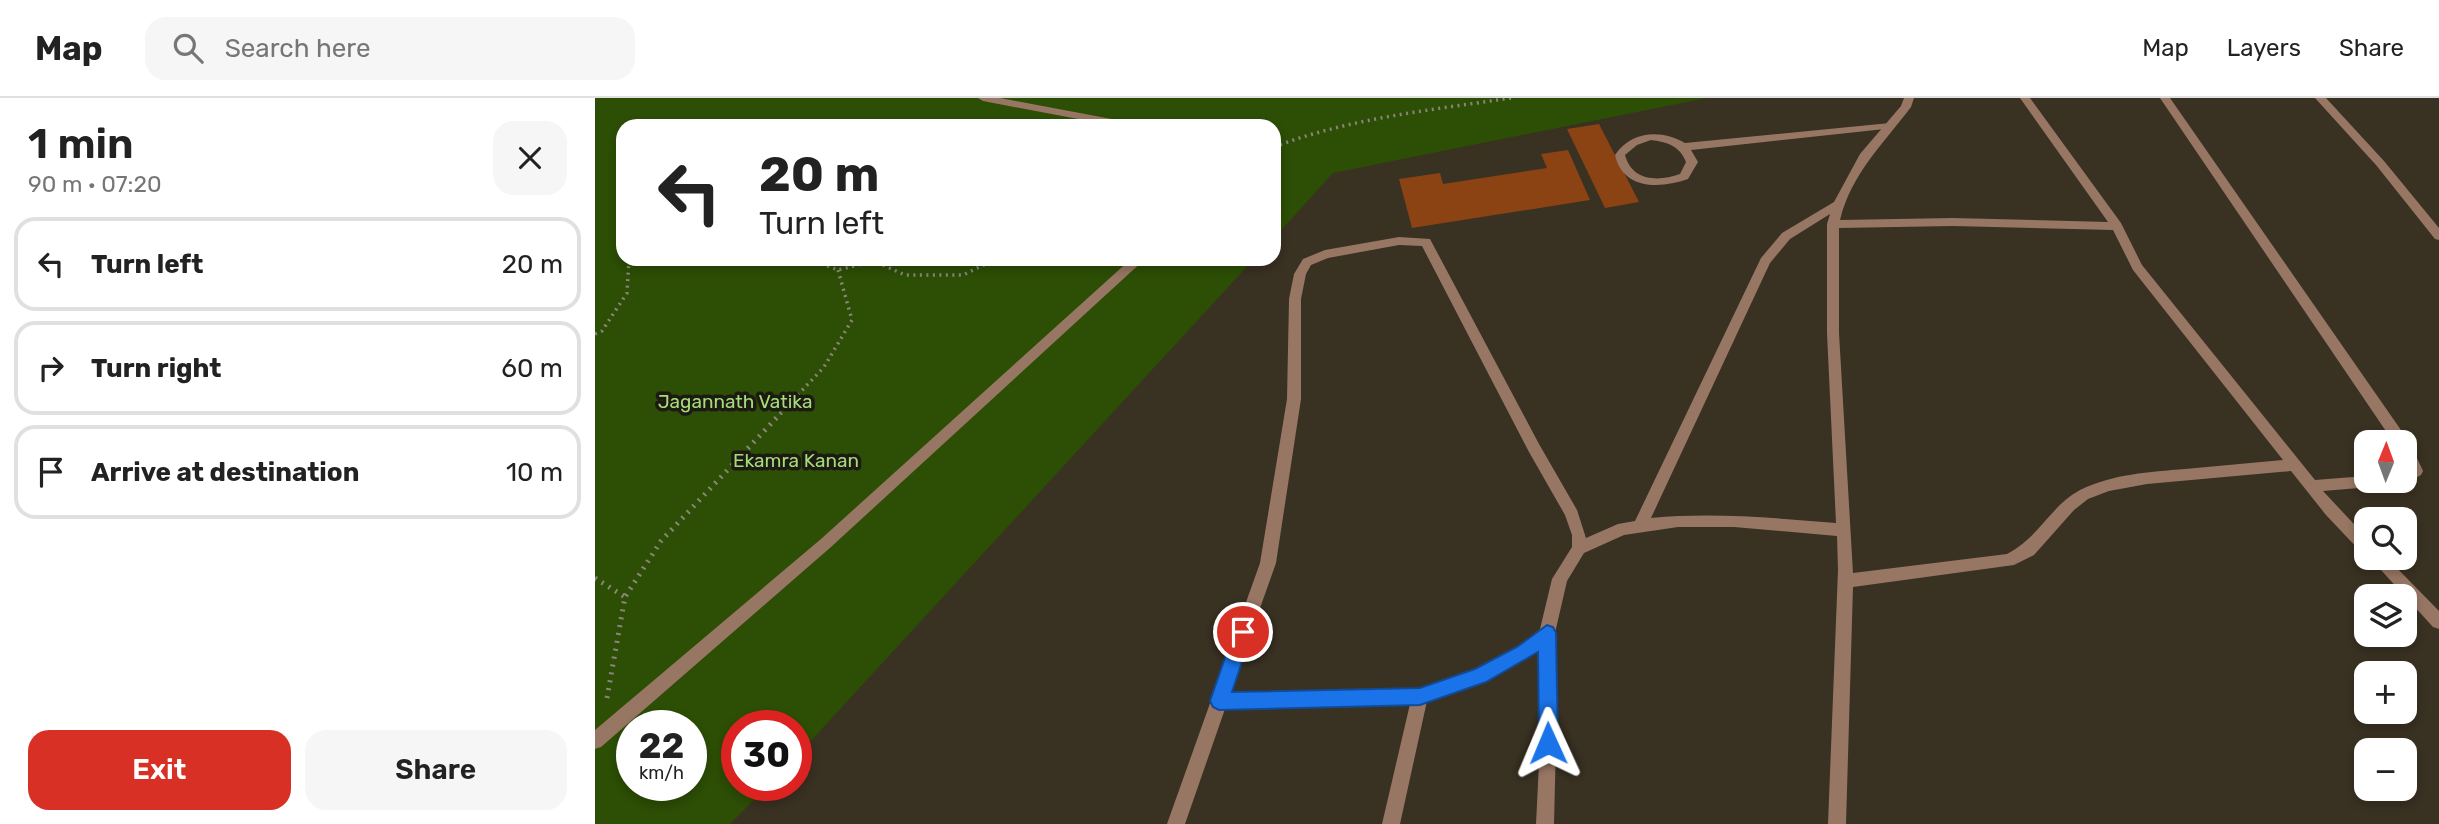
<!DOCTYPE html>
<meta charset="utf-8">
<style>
body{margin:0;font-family:Rubik,sans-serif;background:#f6f6f6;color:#222;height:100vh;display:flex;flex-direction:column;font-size:26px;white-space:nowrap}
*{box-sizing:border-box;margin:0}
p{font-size:23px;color:#767676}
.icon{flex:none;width:38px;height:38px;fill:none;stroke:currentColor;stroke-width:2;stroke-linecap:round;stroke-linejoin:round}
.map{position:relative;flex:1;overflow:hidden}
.details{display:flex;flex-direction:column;background:#fff;width:595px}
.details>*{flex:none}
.banner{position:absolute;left:21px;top:21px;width:665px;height:147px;border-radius:21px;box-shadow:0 4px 10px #0003;background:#fff;color:#222;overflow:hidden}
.needle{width:46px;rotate:1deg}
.tools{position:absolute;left:1759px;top:332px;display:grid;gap:14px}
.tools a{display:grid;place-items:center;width:63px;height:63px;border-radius:14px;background:#fff;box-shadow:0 4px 10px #0003;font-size:35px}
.speed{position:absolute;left:21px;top:612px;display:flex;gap:14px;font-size:35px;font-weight:700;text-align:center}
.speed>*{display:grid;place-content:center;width:91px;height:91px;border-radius:50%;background:#fff;box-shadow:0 4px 10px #0003;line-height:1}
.speed small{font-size:18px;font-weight:400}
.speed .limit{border:10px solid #d22;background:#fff;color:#111}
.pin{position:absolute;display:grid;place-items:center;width:60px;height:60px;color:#fff;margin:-30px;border:4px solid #fff;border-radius:50%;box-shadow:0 2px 7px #0007}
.me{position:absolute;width:77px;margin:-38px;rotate:359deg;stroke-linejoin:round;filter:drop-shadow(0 0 5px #0008)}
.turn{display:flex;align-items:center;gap:24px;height:147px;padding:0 28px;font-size:32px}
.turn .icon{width:91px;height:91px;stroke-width:2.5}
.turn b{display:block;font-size:49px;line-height:60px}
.round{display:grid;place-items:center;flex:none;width:74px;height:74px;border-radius:21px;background:#f6f6f6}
.summary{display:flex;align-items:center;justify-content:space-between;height:119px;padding:0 28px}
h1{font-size:42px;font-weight:600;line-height:52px}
.button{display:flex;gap:14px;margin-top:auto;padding:14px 28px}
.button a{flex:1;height:80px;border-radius:21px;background:#d93025;color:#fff;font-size:28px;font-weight:600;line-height:80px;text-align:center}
.button a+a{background:#f6f6f6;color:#222}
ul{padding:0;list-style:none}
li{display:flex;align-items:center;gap:21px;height:94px;margin:0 14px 10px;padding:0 14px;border:4px solid #e0e0e0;border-radius:21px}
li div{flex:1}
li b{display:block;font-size:26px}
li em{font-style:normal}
header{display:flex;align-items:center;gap:42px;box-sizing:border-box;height:98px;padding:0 35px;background:#fff;border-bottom:2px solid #e0e0e0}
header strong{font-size:33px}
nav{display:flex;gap:38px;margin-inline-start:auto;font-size:24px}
.search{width:490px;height:63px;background:#f6f6f6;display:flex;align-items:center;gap:18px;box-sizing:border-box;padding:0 24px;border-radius:21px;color:#767676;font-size:26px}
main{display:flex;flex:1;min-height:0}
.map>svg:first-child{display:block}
</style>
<header>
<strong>Map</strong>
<div class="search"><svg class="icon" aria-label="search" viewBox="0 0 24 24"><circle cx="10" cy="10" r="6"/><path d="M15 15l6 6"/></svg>Search here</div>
<nav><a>Map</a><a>Layers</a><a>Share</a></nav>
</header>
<main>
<section class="details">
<div class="summary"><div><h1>1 min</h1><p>90 m · 07:20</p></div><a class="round"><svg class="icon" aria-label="close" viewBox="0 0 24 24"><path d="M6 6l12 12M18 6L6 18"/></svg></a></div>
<ul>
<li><svg class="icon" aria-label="left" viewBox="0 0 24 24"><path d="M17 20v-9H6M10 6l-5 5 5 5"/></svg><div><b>Turn left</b></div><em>20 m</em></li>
<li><svg class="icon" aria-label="right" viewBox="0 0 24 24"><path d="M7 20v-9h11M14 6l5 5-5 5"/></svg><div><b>Turn right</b></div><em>60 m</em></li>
<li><svg class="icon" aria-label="arrive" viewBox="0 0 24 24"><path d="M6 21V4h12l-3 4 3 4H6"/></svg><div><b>Arrive at destination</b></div><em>10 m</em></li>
</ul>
<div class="button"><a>Exit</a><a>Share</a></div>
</section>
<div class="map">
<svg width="1844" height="726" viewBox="0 0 1844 726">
<rect width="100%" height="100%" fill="#393122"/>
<path fill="#2c4e05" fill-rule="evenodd" d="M 0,0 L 1112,0 L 738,75 L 679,140 L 679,28 L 28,28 L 28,161 L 659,161 L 201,659 L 201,628 L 142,628 L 142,688 L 173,688 L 135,726 L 0,726 ZM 37,628 L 96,628 L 96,688 L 37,688 Z"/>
<g fill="#8b4314">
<polygon points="1004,26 1044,104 1010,110 972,31"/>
<polygon points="973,52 995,102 817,130 804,81 845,75 848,86 952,70 946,56"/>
</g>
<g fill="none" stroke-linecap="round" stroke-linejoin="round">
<g stroke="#8b8578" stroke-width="3.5" stroke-dasharray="2 4.5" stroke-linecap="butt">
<path d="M 679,49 C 755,20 836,12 916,0"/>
<polyline points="99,161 127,161"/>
<polyline points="214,161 243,172 279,163 310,177 368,177 401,161"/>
<polyline points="0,236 7,233 32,195 34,161"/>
<polyline points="185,316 229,269 257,222 243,172"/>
</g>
<g stroke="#8b8578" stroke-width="5" stroke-dasharray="2 6" stroke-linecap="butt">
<polyline points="0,480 30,499"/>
<polyline points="12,600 30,499 66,443 186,315"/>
</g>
<g fill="#987664" fill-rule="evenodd">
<polygon points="383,0 405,0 538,25 543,28 520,28 388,3"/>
<path d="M 1295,25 L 1300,28 L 1299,30 L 1096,52 L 1103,64 L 1093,81 C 1065,91 1028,92 1020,57 C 1036,33 1066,31 1090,45 ZM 1056,42 C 1072,44 1085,48 1091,64 L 1085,76 C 1063,84 1037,83 1030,57 L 1042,47 Z"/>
<polygon points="536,161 550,161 236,449 6,649 0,651 0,632 226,441"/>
</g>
<g fill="#987664" fill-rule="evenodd">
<path d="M 1309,0 L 1319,0 L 1316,9 C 1289,45 1256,76 1245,122 L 1358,120 L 1513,124 L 1425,0 L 1435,0 L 1526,125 L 1547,167 L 1720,382 L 1771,378 L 1771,383 L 1783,383 L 1781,387 L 1776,389 L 1728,393 L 1771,439 L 1771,455 L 1766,454 L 1731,417 L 1696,373 L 1552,386 L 1514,393 L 1493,401 L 1479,412 L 1439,457 L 1419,467 L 1258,489 L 1251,726 L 1233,726 L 1243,472 L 1242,438 L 1139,429 L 1083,429 L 1029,437 L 989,455 L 972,483 L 960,535 L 961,645 L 959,726 L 941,726 L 945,645 L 944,551 C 912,578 871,590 832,603 L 805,726 L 787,726 L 815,606 L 630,611 L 590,726 L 572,726 L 665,465 L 692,301 L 694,201 L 699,176 L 708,161 L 730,152 L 804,139 L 835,141 L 944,346 L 982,412 L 991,440 L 1023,426 L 1040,423 L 1166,160 L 1187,135 L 1239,104 L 1265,56 L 1306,8 ZM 1235,116 L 1232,126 L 1232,235 L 1241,425 C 1179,420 1118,414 1056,420 L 1175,165 L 1195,141 ZM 1358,128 L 1518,132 L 1538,172 L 1688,362 C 1655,365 1623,368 1590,371 C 1555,374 1517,376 1485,392 C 1456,407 1444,440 1412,456 L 1258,475 L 1244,235 L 1244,130 ZM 804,147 L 827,148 L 934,354 L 970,417 L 977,437 L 977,449 L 957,481 L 945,531 L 922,550 L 881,572 L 825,590 L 635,595 L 681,465 L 706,301 L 706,201 L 711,176 L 716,167 L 733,160 Z"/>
<polygon points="1565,0 1575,0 1815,345 1828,373 1826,377 1810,386 1805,384 1810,383 1810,373 1813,371 1810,363 1810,345 1799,345"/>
<polygon points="1720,0 1731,0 1789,63 1844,130 1844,142 1840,141 1781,67"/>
<polygon points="1775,460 1792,460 1844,513 1844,531 1838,529"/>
</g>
</g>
<polygon fill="#1a73e8" stroke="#114b97" stroke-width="2" points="648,526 655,528 657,534 637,594 825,590 880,571 922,549 952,527 958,529 961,535 963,645 960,651 953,654 947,651 944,645 943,554 891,584 825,607 624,612 618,609 615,603 639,534 642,528"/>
<g text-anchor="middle" stroke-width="7" stroke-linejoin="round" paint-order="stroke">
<g font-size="19" fill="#a4dd78" stroke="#1d1913">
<text x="140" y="310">Jagannath Vatika</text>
<text x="201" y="369">Ekamra Kanan</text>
</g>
</g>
</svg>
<div class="tools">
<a><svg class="needle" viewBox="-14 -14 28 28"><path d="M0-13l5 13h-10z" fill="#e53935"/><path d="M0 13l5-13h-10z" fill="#767676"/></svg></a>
<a><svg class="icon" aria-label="search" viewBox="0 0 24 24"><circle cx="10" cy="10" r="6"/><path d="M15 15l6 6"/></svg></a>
<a><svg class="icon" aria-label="layers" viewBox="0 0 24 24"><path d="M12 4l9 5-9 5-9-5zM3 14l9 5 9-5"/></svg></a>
<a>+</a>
<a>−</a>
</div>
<div class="speed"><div>22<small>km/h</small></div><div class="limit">30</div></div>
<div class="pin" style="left:648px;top:534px;background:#d93025"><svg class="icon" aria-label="arrive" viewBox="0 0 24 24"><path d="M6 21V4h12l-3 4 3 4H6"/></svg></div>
<svg class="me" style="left:953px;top:645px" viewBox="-20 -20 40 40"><path d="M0-17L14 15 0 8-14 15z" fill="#1a73e8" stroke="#fff" stroke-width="4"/></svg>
<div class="banner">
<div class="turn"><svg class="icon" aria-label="left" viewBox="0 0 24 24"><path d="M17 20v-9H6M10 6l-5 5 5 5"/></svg><div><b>20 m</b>Turn left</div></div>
</div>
</div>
</main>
